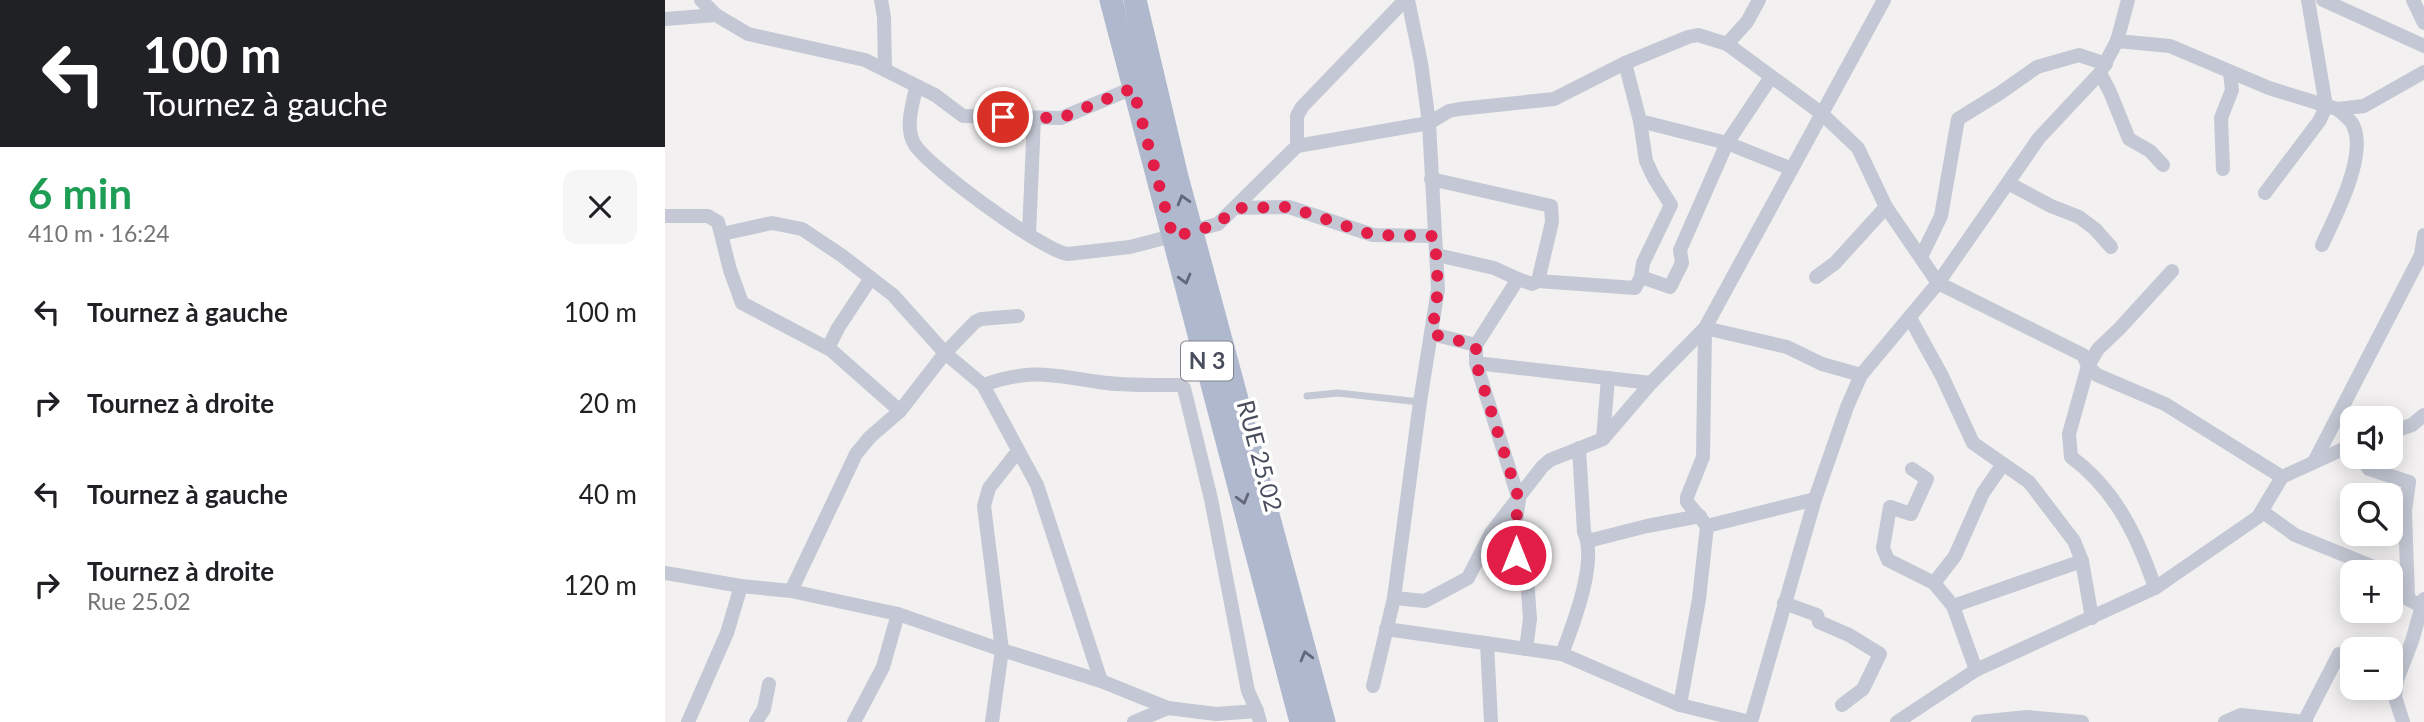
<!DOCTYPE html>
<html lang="fr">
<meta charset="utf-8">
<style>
body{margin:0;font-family:Lato,sans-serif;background:#f6f6f6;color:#202124;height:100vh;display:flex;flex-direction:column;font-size:26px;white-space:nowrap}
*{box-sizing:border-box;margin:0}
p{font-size:23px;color:#757577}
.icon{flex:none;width:38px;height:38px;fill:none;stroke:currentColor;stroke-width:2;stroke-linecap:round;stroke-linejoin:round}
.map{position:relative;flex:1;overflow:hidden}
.details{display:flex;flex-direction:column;background:#fff;width:665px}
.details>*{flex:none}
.top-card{background:#202124;color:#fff;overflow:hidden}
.controls{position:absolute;left:1675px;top:406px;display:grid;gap:14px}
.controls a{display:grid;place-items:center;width:63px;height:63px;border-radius:14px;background:#fff;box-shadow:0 4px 18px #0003;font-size:35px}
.pin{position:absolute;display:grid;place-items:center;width:60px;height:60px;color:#fff;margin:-30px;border:4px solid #fff;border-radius:50%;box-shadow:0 2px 7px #0007}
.me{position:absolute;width:77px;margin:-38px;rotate:0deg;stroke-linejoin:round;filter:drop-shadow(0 0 5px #0008)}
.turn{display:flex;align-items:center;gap:24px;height:147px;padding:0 28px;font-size:32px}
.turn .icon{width:91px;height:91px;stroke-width:2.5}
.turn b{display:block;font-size:49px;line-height:60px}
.round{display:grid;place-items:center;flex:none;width:74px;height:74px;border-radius:14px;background:#f6f6f6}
.overview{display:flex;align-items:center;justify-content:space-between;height:119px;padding:0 28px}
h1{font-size:42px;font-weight:700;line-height:52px;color:#1e9e55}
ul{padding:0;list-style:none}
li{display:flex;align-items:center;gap:21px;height:91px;padding:0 28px}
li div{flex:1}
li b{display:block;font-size:26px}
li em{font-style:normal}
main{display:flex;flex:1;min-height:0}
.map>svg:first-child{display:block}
</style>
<main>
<section class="details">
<div class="top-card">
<div class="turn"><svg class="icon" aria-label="left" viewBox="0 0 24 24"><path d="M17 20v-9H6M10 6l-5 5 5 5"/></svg><div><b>100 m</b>Tournez à gauche</div></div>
</div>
<div class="overview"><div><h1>6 min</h1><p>410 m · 16:24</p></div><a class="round"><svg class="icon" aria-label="close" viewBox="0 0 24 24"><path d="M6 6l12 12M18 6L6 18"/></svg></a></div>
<ul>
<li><svg class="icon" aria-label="left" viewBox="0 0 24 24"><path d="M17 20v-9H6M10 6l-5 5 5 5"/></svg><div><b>Tournez à gauche</b></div><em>100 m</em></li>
<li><svg class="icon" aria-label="right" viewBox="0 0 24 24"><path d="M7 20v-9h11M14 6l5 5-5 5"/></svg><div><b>Tournez à droite</b></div><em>20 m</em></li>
<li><svg class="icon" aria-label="left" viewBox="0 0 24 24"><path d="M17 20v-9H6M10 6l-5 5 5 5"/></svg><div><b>Tournez à gauche</b></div><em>40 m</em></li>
<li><svg class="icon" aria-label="right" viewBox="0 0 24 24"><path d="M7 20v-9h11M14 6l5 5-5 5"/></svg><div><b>Tournez à droite</b><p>Rue 25.02</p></div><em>120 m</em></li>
</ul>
</section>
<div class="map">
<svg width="1759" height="722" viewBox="0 0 1759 722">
<rect width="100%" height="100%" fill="#f2f0f0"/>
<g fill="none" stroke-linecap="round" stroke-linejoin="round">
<polyline stroke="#c4c8d4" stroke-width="7" points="642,396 673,393 755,402"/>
<g stroke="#c4c8d4" stroke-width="14">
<polyline points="36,0 51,15 83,34 200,60 270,95 298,116 396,118 468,88"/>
<polyline points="216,0 219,17 220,70"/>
<polyline points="1658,0 1759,46"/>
<polyline points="1748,0 1759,23"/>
<polyline points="0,19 51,15"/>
<polyline points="1452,41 1505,46 1604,88 1672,109 1699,106 1759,72"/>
<polyline points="1062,44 1082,22 1094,0"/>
<polyline points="1435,73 1445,92 1464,139 1485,151 1498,165"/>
<path d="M 251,87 C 248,104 239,128 250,145 C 265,168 378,251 403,254 L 465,247 L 553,224 L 632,146 L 632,116 L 637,107 L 740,0"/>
<polyline points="975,121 1062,143 1127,169"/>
<polyline points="632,146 764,123 784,111 794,109 889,99 960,63 1023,37 1033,35 1062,44 1156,113 1193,148 1221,207 1273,283 1418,355 1423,366 1432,375 1500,404 1617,477"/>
<polyline points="1558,169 1556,118 1567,90 1565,73"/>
<polyline points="766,179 886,206 887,222 873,281"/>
<polyline points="1343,183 1386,206 1414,217 1430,229 1446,247"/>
<polyline points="1600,193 1655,120 1661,106 1643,0"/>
<polyline points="570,208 624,207 708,235 770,236"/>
<polyline points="0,216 43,216 53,222 65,270 77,303 166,350 235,411"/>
<polyline points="57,234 107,223 137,229 176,255 228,295 280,353 318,385 372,485 436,681"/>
<polyline points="364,234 369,118"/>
<path d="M 1657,245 C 1670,217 1703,155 1688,125 C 1685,119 1677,113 1672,109"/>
<polyline points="772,255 829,268 853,279"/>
<polyline points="1256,257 1276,216 1293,119 1335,93 1372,67 1414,55 1441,64"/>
<polyline points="976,277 1005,287 1017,263 1015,250 1062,143 1106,77"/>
<polyline points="1151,277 1170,263 1221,207"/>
<polyline points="1245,318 1277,376 1308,443 1364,482 1409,541 1417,561 1427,618"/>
<polyline points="767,334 811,345"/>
<polyline points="163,348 173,328 206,278"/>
<polyline points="811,363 986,383"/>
<path d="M 318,385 C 367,368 386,375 434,382 C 461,386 489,385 515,385 L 519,388 L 546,499 L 583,691 L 592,711"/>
<polyline points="1726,432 1747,425 1759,415"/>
<polyline points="938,439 943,378"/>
<polyline points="1696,457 1704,469 1744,482 1740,511 1743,599 1756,606"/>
<polyline points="1649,462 1756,255 1759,235"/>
<polyline points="1247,469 1262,479 1246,514 1225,507 1218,548 1223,560 1269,583 1288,606 1311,670"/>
<polyline points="1598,512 1630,535 1721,572"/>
<polyline points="1042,526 1150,499"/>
<polyline points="923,541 982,526 1035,516"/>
<polyline points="0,573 76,586 126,591 233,614 337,650 436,681 503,708 551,714 592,711 595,722"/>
<polyline points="1269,583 1290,556 1318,493 1338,464"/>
<path d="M 1490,588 C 1473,537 1450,489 1406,457 L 1404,434 L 1423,366 L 1433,349 L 1455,328 L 1507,271"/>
<polyline points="126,591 191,454 205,437 235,411 280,353 310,322 316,319 353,316"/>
<polyline points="729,598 760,601 803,578 826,533 877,467 885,460 938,439 986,383 1040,328 1219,0"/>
<polyline points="1119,603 1152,615 1154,622 1184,635 1215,654 1198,689 1177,705"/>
<polyline points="1288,606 1417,561"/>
<polyline points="721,629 897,654 1015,705 1085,722"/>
<polyline points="822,643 826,722"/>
<polyline points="861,649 865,619 862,577 853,576 849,534 854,500 811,363 811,345 853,279 867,284 873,281 970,288 976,277 978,263 1006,205 989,178 981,161 975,121 960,63"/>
<path d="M 897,654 C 908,624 933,562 919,532 L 914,448"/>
<polyline points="708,686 729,598 755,402 773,289 764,123 756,63 743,0"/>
<polyline points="1015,705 1034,599 1042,526 1022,502 1022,497 1038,457 1040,328 1122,347 1157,364 1196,375"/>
<polyline points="23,722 62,633 76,586"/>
<polyline points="91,722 99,709 104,684"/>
<polyline points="189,722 218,667 233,614"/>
<polyline points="327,722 337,650 319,506 324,488 353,451"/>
<polyline points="469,722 503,708"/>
<polyline points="1086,722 1150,499 1182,407 1196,375 1273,283 1374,138 1435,73 1452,41 1463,0"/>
<polyline points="1232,722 1311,670 1490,588 1593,517 1617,477 1687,445"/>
<polyline points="1313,722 1362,717 1417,722"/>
<polyline points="1560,722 1576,715 1641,722"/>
<polyline points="1639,722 1674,654"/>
<polyline points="1738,722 1730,697 1732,680 1747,641 1759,599"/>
</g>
<g stroke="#b0b8ce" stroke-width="23">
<polyline points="446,0 636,722"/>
<polyline points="470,0 512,177 659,722"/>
</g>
</g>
<defs><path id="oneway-chevron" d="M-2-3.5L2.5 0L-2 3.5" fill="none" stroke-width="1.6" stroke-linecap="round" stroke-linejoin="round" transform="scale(1.75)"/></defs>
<g stroke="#626879">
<use href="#oneway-chevron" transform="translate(518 200) rotate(-106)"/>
<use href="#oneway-chevron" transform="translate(520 279) rotate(75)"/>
<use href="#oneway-chevron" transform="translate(578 499) rotate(75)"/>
<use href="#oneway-chevron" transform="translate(641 656) rotate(-105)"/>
</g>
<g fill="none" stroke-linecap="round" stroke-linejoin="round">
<polyline stroke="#e11d48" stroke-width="12" stroke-dasharray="0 21.6" points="338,117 396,118 468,88 508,237 553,224 570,208 624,207 708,235 770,236 773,289 767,334 811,345 811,363 854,500 849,534 851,555"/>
</g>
<g text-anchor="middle" stroke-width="7" stroke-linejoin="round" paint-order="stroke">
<rect fill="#fff" stroke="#7f838e" stroke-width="2" x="516" y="341.5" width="52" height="39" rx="5"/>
<g font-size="23" font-weight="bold" fill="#484e5d">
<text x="542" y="369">N 3</text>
</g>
<g font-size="24" fill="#484e5d" stroke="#fff">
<text transform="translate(594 456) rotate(75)" y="8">RUE 25.02</text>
</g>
</g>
</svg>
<div class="controls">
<a><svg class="icon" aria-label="sound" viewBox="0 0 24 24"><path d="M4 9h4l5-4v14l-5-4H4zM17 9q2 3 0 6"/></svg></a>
<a><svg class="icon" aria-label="search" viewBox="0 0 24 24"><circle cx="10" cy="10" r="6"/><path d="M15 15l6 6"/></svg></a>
<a>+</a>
<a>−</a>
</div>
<div class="pin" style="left:338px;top:117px;background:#d93025"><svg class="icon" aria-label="arrive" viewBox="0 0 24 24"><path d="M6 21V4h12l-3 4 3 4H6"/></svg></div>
<svg class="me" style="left:851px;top:555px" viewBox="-20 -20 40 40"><circle r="17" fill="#e11d48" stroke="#fff" stroke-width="3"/><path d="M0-11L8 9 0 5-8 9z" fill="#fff"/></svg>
</div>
</main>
